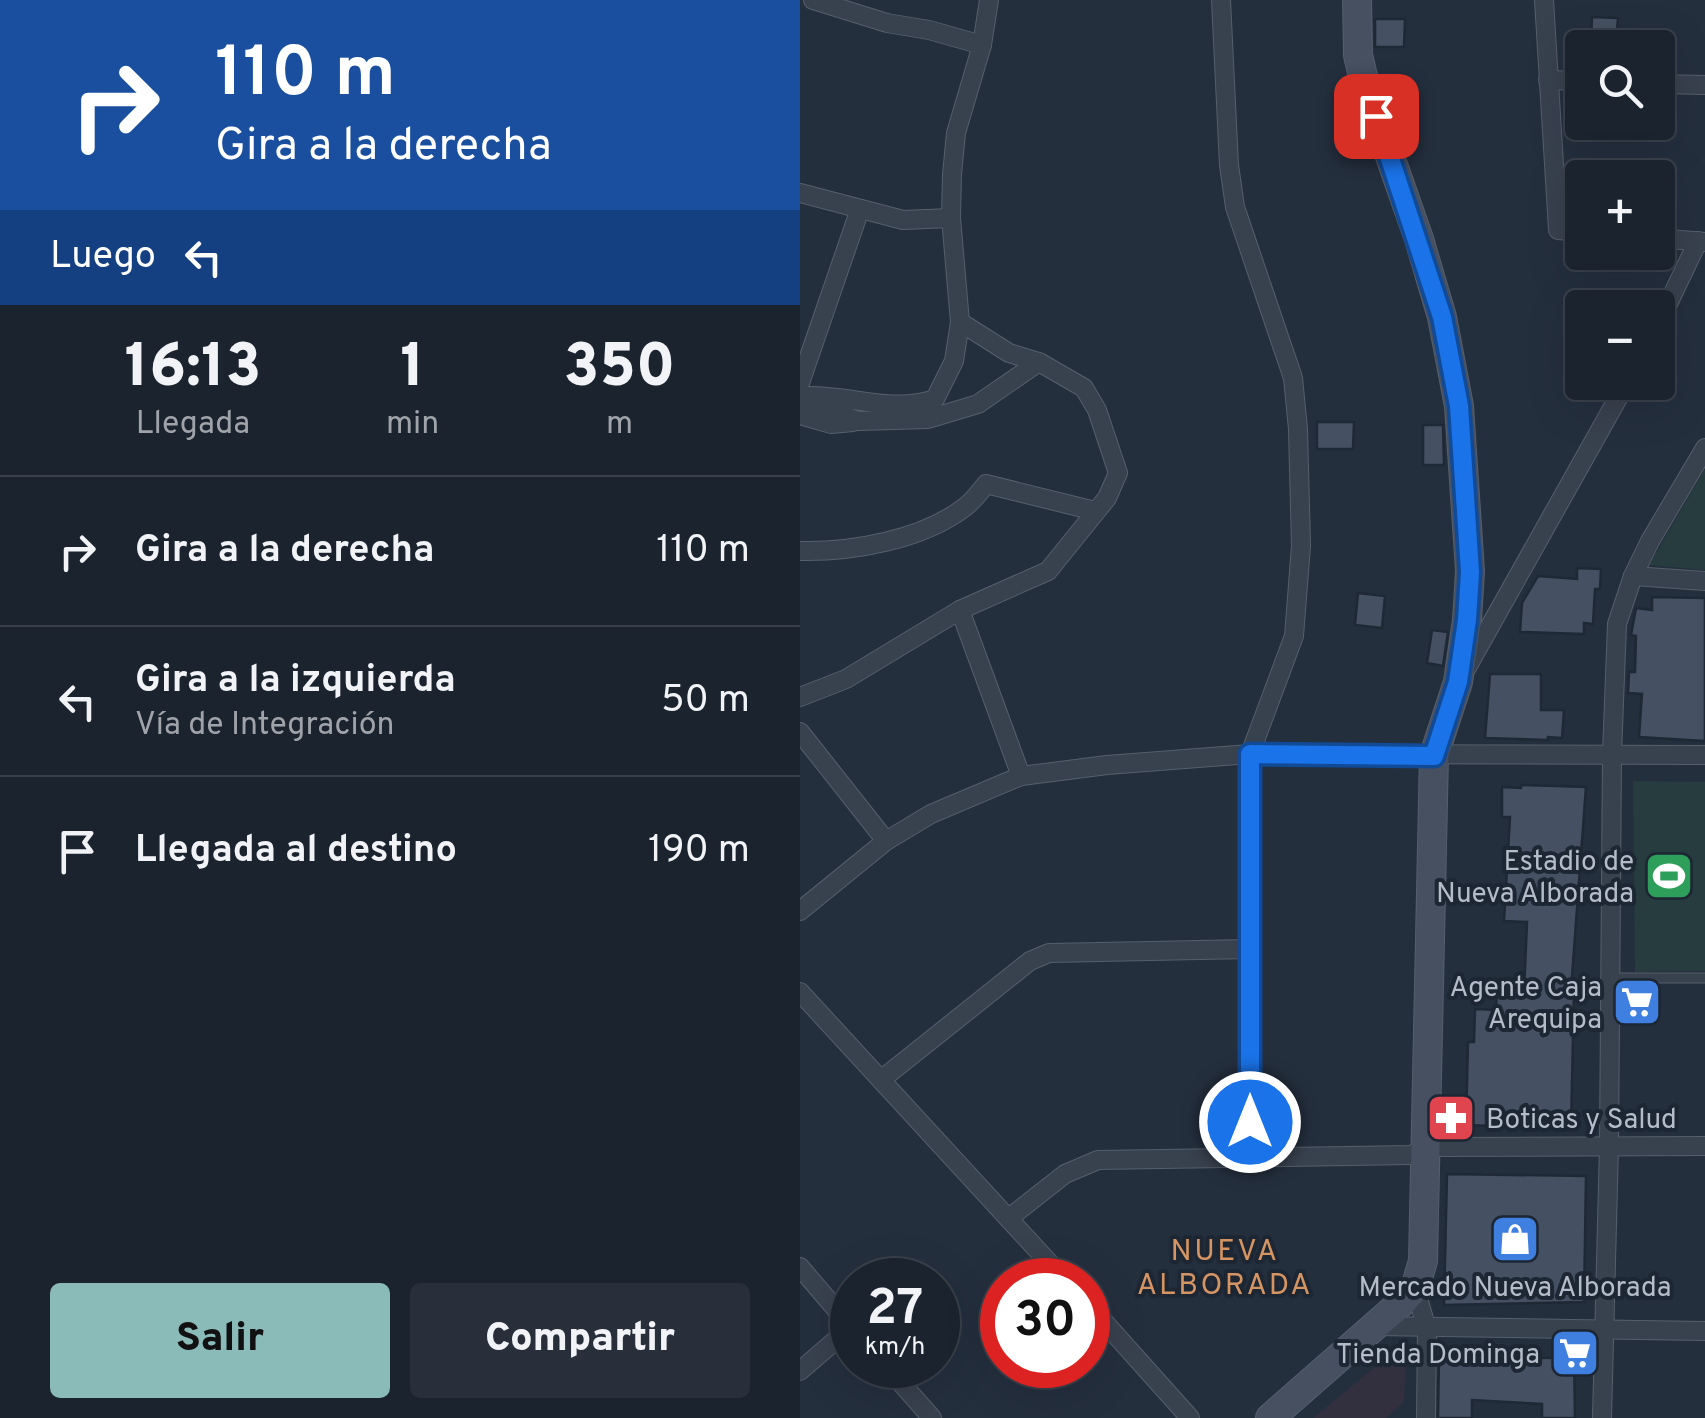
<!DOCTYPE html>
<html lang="es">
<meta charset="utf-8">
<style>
body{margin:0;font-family:Overpass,sans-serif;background:#282f3a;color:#f1f3f6;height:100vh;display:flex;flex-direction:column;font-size:38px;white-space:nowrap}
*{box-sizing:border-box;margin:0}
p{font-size:32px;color:#a0a4aa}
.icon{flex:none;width:55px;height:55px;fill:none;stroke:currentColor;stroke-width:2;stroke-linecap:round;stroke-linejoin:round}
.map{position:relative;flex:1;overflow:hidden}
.panel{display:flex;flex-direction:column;background:#1b232e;width:800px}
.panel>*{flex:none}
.hud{background:#1a4fa0;color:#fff;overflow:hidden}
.buttons{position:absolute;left:765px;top:30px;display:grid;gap:20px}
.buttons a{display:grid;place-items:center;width:110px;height:110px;border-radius:10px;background:#1b232e;box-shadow:0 10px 40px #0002,0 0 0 2px #39404a;font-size:50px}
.speed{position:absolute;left:30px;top:1258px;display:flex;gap:20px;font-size:50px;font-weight:700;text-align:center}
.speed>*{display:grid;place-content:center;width:130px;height:130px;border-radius:50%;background:#1b232e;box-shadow:0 10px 40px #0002,0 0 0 2px #39404a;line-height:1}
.speed small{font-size:25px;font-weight:400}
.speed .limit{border:15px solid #d22;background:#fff;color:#111}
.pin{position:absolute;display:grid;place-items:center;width:85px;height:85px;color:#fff;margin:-42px;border-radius:20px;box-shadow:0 5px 15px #0006}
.me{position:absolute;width:110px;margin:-55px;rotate:0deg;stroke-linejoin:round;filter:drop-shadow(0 0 8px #0008)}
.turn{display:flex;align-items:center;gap:35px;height:210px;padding:0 50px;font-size:45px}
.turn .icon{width:130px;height:130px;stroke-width:2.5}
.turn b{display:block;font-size:70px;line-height:85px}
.then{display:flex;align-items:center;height:95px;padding:0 50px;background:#0003;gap:20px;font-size:38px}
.eta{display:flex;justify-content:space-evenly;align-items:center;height:170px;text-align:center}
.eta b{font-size:60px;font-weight:800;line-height:70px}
.button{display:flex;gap:20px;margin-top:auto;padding:20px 50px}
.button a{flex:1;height:115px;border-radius:10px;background:#8bbbb9;color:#111;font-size:40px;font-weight:800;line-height:115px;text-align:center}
.button a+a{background:#282f3a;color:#f1f3f6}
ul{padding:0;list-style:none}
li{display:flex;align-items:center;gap:30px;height:150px;padding:0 50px;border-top:2px solid #39404a}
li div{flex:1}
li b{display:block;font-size:38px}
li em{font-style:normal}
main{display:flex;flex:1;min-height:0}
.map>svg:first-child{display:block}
</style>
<main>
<section class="panel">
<div class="hud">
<div class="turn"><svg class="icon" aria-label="right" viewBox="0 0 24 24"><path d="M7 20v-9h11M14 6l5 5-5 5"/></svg><div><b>110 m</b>Gira a la derecha</div></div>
<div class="then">Luego<svg class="icon" aria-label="left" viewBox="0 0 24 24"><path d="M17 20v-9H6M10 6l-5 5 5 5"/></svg></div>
</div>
<div class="eta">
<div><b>16:13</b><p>Llegada</p></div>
<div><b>1</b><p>min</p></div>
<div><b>350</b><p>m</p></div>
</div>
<ul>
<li><svg class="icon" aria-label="right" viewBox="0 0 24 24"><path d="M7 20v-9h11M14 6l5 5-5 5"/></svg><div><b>Gira a la derecha</b></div><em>110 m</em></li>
<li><svg class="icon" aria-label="left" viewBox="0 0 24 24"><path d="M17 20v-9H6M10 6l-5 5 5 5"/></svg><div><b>Gira a la izquierda</b><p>Vía de Integración</p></div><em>50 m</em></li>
<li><svg class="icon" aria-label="arrive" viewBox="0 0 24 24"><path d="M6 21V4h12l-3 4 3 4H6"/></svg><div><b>Llegada al destino</b></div><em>190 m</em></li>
</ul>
<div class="button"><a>Salir</a><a>Compartir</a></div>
</section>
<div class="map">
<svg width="905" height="1418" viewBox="0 0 905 1418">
<rect width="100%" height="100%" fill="#242f3e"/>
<polygon fill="#32303f" points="606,1351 604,1402 586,1418 513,1418 591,1354"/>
<g fill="#263c3f">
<polygon points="905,469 905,570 849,565"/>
<polygon points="833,781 905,782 905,971 835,972"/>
</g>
<g fill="#455162" stroke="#1f2835" stroke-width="2.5">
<polygon points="792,17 818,18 816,43 791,41"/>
<polygon points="575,19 605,19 604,47 575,47"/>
<polygon points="517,422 554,422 553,449 517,449"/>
<polygon points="623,425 643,425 644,465 623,465"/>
<polygon points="777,568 801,569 800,589 795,589 793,624 784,623 784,634 720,632 722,603 738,576 777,579"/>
<polygon points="558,593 585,596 582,628 555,625"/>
<polygon points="852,597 905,598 905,741 839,737 842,694 828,693 829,672 835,672 836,636 831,635 836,608 852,610"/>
<polygon points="632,630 648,632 643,666 627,663"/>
<polygon points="690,674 741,674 741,710 764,710 762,738 748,737 748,740 685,738"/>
<polygon points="721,785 786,787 771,990 774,990 771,1129 666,1125 668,1042 674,1042 675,1009 696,1010 697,991 724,992 727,922 704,921 710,817 702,817 702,787 721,788"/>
<polygon points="647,1174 786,1176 784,1302 644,1305"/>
<polygon points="639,1357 774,1358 775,1418 742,1418 742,1404 672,1400 672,1418 638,1418"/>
</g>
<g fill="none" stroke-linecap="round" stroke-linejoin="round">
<g stroke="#565f6c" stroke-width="11">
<polyline id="service" points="811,978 905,978"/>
</g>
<g stroke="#565f6c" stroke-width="20">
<g id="minor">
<polyline points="13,0 87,23 129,30 182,45"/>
<polyline points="421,0 429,165 435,207 493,378 498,429 501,546 494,636 450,754 450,1157"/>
<polyline points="744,0 758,230 782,232"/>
<polyline points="748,80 782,81"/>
<polyline points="858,84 905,85"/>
<polyline points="0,193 103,220 151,218"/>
<polyline points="858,238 905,242"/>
<polyline points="858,325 898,241"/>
<polyline points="0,383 60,209"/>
<path d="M 5,396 C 50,394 90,414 135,399 L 154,361 L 160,322"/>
<polyline points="0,398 58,421 128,419 178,404 239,362"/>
<polyline points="0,415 31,424 53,422"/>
<path d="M 0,551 C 52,552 122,540 165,507 C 173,501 180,492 186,484 L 295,511"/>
<polyline points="833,576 905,581"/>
<polyline points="160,610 221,776"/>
<polyline points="666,669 827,382"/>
<polyline points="0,697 46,679 160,610 248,571 307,498 318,473 297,410 284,388 239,362 209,353 160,322 151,218 152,174 156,133 182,45 189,0"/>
<polyline points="0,732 86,841"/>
<polyline points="0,911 86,841 131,814 221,776 307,765 450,754 905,755"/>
<polyline points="0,992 265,1280"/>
<polyline points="82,1079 230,961 249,953 450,949"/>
<polyline points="209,1218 265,1174 298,1160 612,1155 625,1147 905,1146"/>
<polyline points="0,1267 52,1328"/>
<polyline points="615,1288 627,1329 626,1418"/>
<polyline points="288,1304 390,1418"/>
<polyline points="575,1326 905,1331"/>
<polyline points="85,1365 132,1418"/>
<polyline points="0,1371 51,1327"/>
<polyline points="802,1418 809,1146 812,754 817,624 833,576 850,541 905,448"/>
</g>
</g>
<g stroke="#565f6c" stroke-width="30">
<polyline id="secondary" points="470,1418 601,1303 615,1288 623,1261 634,755 658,682 667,620 670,571 659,406 642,317 619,239 565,85 558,55 557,0"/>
</g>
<use href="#service" stroke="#38414e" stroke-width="9"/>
<use href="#minor" stroke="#38414e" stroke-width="18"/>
<use href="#secondary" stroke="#465061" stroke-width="28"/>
</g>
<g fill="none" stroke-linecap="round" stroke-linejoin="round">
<g stroke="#114b97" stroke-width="25">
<polyline id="route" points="450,1122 450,754 634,756 658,682 667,620 670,572 659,406 642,317 576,116"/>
</g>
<use href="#route" stroke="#1a73e8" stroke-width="18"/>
</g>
<defs>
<g id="stadium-square" transform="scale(2.5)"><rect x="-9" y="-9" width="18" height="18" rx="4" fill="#2e9e5b" stroke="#1d2633"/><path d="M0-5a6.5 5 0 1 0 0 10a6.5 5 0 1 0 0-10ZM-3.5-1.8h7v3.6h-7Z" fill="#fff"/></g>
<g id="supermarket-square" transform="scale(2.5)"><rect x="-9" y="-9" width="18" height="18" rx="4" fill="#3f7fe0" stroke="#1d2633"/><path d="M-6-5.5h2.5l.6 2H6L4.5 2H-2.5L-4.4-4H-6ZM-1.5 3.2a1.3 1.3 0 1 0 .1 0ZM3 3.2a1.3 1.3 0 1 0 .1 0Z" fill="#fff"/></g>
<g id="pharmacy-square" transform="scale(2.5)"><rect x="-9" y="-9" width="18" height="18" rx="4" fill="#e0444e" stroke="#1d2633"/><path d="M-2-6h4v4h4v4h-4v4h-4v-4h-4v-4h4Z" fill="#fff"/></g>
<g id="shop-square" transform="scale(2.5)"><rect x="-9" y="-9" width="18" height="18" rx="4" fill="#3f7fe0" stroke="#1d2633"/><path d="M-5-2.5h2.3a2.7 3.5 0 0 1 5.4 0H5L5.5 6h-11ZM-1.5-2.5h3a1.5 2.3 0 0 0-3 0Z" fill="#fff"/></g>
</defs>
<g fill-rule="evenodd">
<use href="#stadium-square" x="869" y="876"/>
<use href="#supermarket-square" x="837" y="1002"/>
<use href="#pharmacy-square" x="651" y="1118"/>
<use href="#shop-square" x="715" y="1239"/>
<use href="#supermarket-square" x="775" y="1353"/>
</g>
<g text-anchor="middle" stroke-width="8" stroke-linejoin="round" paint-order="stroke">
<g font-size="28" fill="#b4bcc9" stroke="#1d2633" text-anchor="end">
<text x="834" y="870">Estadio de<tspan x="834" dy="32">Nueva Alborada</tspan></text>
<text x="802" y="996">Agente Caja<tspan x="802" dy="32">Arequipa</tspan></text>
<text x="686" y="1128" text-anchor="start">Boticas y Salud</text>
<text x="715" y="1296" text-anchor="middle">Mercado Nueva Alborada</text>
<text x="740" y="1363">Tienda Dominga</text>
</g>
<g font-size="30" letter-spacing="2.5" fill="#d59563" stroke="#1d2633">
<text x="425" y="1260">NUEVA<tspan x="425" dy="34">ALBORADA</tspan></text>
</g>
</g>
</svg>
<div class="buttons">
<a><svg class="icon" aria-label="search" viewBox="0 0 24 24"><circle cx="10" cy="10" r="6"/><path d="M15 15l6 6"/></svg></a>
<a>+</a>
<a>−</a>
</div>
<div class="speed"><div>27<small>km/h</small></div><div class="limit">30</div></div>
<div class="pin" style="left:576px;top:116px;background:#d93025"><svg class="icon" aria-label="arrive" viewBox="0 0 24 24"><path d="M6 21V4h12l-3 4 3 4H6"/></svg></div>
<svg class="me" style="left:450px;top:1122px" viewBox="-20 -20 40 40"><circle r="17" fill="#1a73e8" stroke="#fff" stroke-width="3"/><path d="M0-11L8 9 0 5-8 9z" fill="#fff"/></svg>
</div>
</main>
